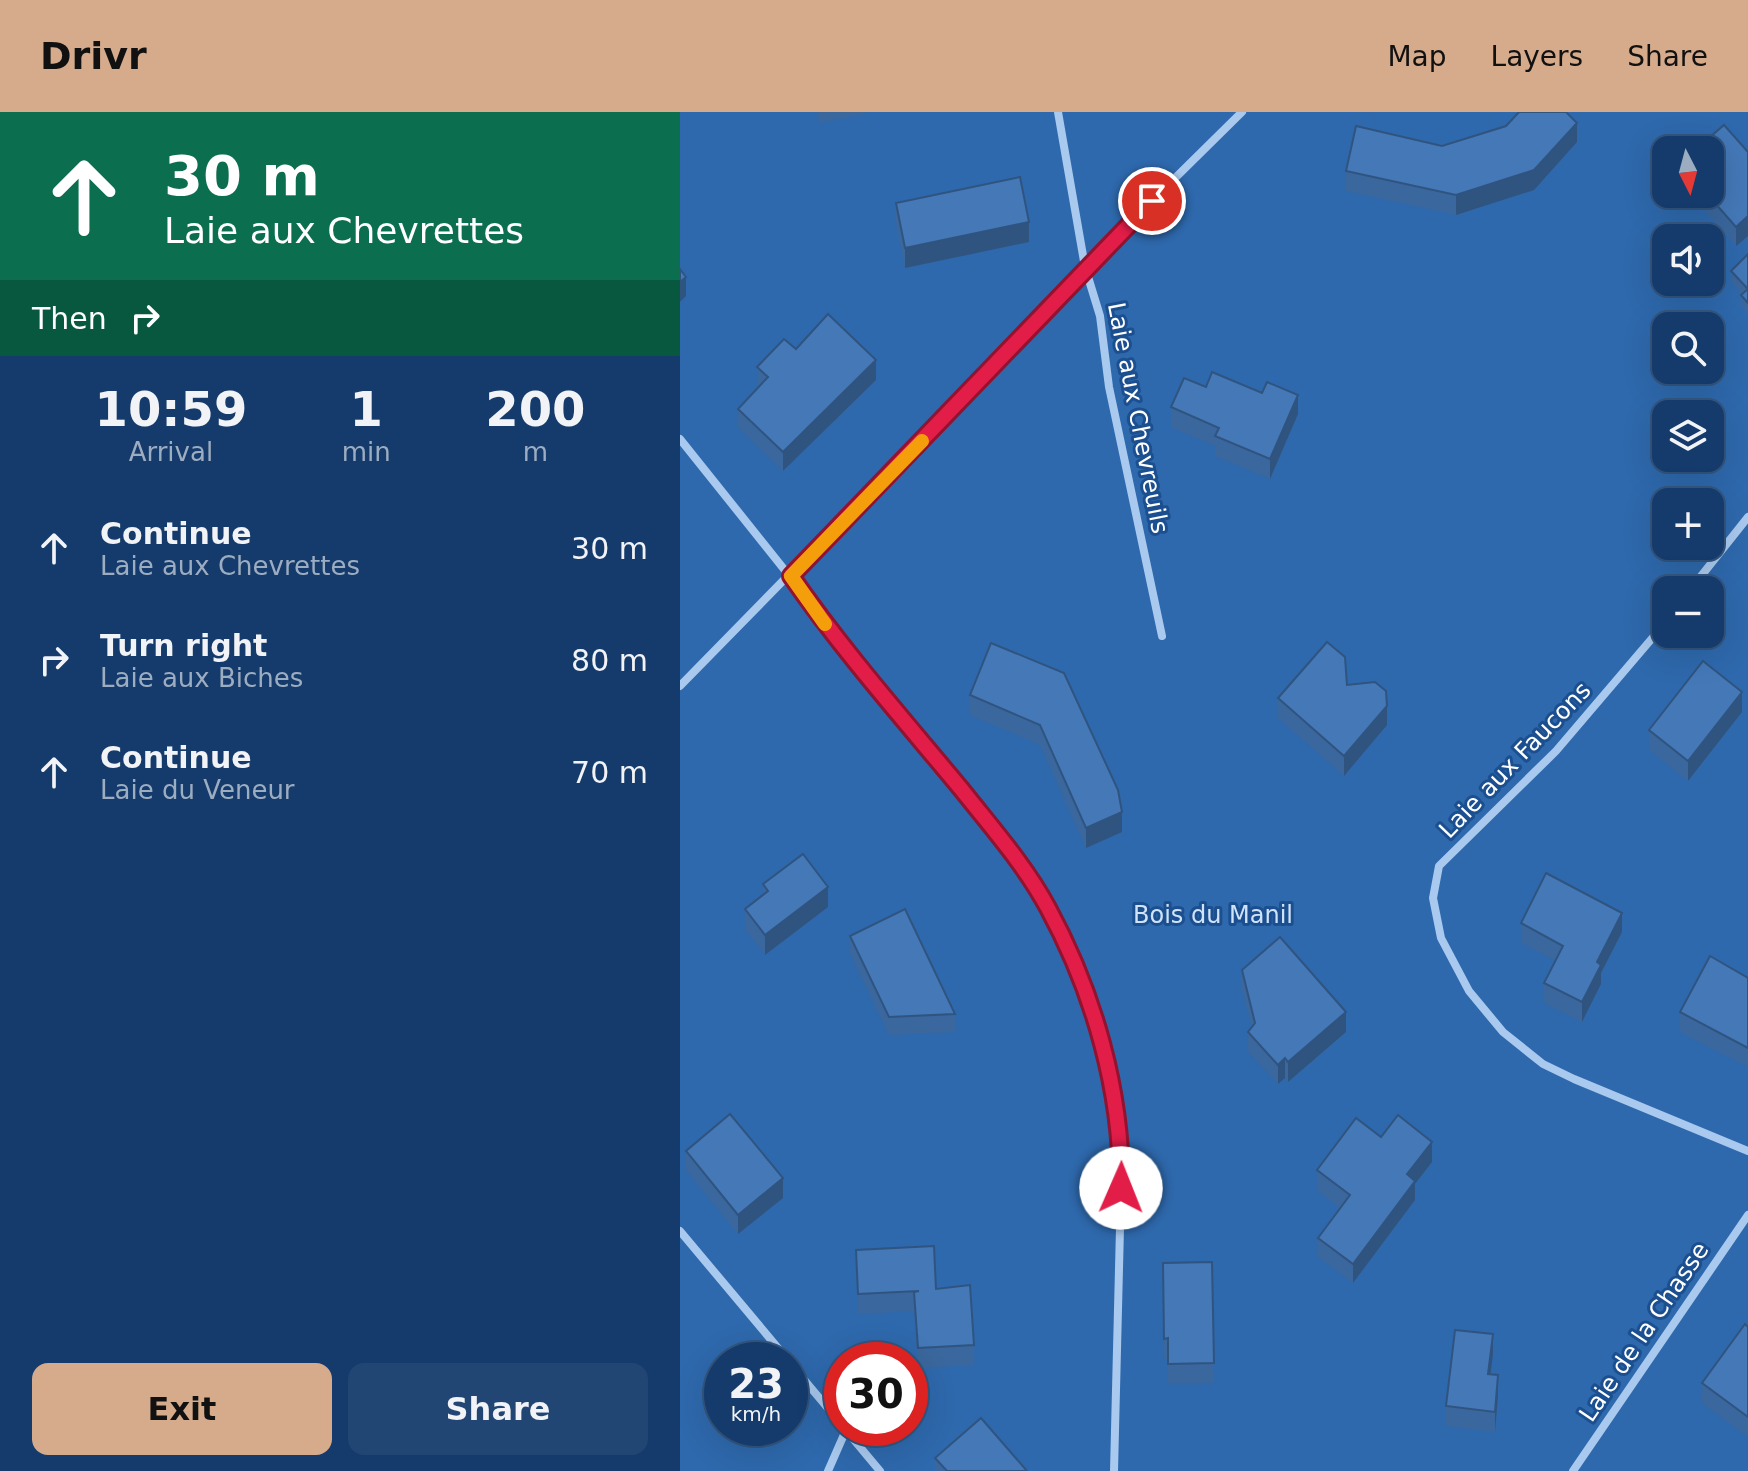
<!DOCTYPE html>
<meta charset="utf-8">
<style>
body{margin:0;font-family:"DejaVu Sans",sans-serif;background:#214673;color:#f1f3f6;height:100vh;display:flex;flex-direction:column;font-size:30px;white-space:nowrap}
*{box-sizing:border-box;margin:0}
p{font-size:26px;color:#9dadc1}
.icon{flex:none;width:44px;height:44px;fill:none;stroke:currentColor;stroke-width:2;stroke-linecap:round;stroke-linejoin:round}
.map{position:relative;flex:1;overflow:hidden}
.side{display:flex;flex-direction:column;background:#143b6b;width:680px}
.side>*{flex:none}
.top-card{background:#0b6e4f;color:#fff;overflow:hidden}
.needle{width:52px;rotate:174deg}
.controls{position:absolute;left:972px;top:24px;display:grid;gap:16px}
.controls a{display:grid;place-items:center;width:72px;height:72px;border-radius:16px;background:#143b6b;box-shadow:0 8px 32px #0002,0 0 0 2px #33557e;font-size:40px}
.speed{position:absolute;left:24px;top:1230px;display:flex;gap:16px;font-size:40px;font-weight:700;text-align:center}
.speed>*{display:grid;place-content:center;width:104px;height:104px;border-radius:50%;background:#143b6b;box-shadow:0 8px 32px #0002,0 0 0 2px #33557e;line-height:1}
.speed small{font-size:20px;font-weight:400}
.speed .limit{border:12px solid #d22;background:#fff;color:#111}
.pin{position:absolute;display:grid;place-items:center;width:68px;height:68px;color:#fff;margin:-34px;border:4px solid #fff;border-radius:50%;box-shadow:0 2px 8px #0007}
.me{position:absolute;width:88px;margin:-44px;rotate:1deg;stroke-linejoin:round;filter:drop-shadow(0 0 6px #0008)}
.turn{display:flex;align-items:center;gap:28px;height:168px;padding:0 32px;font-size:36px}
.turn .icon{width:104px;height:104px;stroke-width:2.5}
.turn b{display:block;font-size:56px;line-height:68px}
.then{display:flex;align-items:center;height:76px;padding:0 32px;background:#0003;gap:16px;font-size:30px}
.eta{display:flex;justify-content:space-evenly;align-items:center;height:136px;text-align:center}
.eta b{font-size:48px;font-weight:600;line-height:56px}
.action{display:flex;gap:16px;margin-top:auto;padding:16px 32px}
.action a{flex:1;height:92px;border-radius:16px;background:#d6ab8b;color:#111;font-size:32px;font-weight:600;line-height:92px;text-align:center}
.action a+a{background:#214673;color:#f1f3f6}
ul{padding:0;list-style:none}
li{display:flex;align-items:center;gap:24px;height:112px;padding:0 32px}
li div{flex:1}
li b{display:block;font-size:30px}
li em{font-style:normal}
header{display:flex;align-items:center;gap:48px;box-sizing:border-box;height:112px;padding:0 40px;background:#d6ab8b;color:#111}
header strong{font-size:38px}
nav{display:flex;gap:44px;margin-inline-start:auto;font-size:28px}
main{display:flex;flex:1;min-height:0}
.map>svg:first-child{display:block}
</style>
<header>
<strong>Drivr</strong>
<nav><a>Map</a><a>Layers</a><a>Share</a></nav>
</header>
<main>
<section class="side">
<div class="top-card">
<div class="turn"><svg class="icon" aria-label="ahead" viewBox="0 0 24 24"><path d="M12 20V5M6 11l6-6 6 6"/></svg><div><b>30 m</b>Laie aux Chevrettes</div></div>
<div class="then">Then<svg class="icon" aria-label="right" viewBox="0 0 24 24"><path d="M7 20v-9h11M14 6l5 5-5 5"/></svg></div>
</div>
<div class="eta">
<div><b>10:59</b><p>Arrival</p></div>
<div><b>1</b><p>min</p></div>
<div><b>200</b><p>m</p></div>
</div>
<ul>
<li><svg class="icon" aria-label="ahead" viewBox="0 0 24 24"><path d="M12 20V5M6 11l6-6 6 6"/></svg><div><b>Continue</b><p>Laie aux Chevrettes</p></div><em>30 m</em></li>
<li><svg class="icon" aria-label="right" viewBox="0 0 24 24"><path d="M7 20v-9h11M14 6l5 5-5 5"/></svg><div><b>Turn right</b><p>Laie aux Biches</p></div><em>80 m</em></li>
<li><svg class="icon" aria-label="ahead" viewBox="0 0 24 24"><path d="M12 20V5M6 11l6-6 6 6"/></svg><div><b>Continue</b><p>Laie du Veneur</p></div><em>70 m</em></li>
</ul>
<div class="action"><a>Exit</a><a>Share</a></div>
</section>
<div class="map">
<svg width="1068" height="1359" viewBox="0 0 1068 1359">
<rect width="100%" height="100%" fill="#1b4f8f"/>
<path fill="#2e69ad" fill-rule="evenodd" d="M 0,0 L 1068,0 L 1068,1359 L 0,1359 ZM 986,38 L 1030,38 L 1030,82 L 986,82 ZM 986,126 L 1030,126 L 1030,170 L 986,170 ZM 986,214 L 1030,214 L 1030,258 L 986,258 ZM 986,302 L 1030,302 L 1030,346 L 986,346 ZM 986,390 L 1030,390 L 1030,434 L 986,434 ZM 986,478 L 1030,478 L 1030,522 L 986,522 ZM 42,1248 L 110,1248 L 110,1316 L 42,1316 ZM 162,1248 L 230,1248 L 230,1316 L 162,1316 Z"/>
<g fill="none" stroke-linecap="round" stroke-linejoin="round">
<g stroke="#a9c9ee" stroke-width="8">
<polyline points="378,0 405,155 420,204 429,275 482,524"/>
<path d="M 0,327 L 338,750 C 395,836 430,933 442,1035 L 434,1359"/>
<polyline points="1010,478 1068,405"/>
<polyline points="986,510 876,639 759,754 753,786 761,826 789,879 823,920 863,952 894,967 1068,1039"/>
<polyline points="0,574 368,198 405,155 562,0"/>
<polyline points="0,1119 108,1248"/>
<polyline points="110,1251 162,1313"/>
<polyline points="164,1316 200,1359"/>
<polyline points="148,1359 166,1318"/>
<polyline points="893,1359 1068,1103"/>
</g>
</g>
<g fill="#3a679d">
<polygon points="137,0 185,0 185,2 139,11"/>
<polygon points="897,30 854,78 776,103 666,79 666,59 762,34"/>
<polygon points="1068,40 1068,124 1056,134 1009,82 1030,82"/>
<polygon points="216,91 349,130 225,156 216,111"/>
<polygon points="1068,142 1068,201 1061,194 1061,183 1062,182 1051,169 1051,159"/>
<polygon points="116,237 196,268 103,359 58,316 58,297 78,275 77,255"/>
<polygon points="526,275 618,302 590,367 535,344 535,334 491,315 491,295"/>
<polygon points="311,531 442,720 406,736 360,633 290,603 290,583"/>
<polygon points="667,573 707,613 664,664 598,606 598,586"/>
<polygon points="1062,600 1008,669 969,638 969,618"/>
<polygon points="83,772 148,795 85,843 65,817 65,797 83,783"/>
<polygon points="841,811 942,820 921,861 921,872 902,910 864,891 864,871 875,849 841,831"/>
<polygon points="170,824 275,902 275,920 209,923 170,842"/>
<polygon points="562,858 666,920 608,970 605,966 598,972 568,940 568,920 572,916 562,878"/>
<polygon points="1068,866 1068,955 1000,920 1000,900"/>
<polygon points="701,1025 752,1050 735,1072 735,1088 673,1171 638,1145 638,1126 660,1096 637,1078 637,1058"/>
<polygon points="6,1039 103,1086 58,1122 6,1058"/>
<polygon points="176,1138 256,1177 294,1233 294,1253 238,1256 234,1199 178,1202"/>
<polygon points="532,1150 534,1271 488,1272 488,1246 484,1247 483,1151"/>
<polygon points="1068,1215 1068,1325 1022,1291 1022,1271"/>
<polygon points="813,1242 810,1262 818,1283 815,1320 766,1314 766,1294"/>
<polygon points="255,1346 347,1359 255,1359"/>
</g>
<g fill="#305480">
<polygon points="897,11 897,30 854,78 776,103 776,83"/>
<polygon points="1068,104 1068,124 1056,134 1056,115"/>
<polygon points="349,110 349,130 225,156 225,136"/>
<polygon points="6,165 6,184 0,190 0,170"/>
<polygon points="196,248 196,268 103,359 103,340"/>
<polygon points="618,283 618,302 590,367 590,347"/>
<polygon points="1062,580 1062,600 1008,669 1008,649"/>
<polygon points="707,594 707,613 664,664 664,644"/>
<polygon points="442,700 442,720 406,736 406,716"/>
<polygon points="148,775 148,795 85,843 85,823"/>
<polygon points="942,801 942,820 921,861 921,872 902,910 902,890 917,850"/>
<polygon points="666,900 666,920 608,970 608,950"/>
<polygon points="605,946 605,966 598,972 598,953"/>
<polygon points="752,1030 752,1050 735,1072 735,1088 673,1171 673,1152 727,1062"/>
<polygon points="103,1066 103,1086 58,1122 58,1103"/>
<polygon points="813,1222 813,1242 808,1282 808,1262"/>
<polygon points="818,1263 818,1283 815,1320 815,1300"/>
</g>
<g fill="#4478b7" stroke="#305480" stroke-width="2">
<polygon points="839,0 886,0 897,11 854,58 776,83 666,59 676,14 762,34 826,14"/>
<polygon points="1044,13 1068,40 1068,104 1056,115 1027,82 1030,82 1030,38 1015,38"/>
<polygon points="340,65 349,110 225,136 216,91"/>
<polygon points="1068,142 1068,191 1061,183 1068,177 1051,159"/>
<polygon points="0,157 6,165 0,170"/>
<polygon points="148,202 196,248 103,340 58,297 88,265 77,255 104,227 116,237"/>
<polygon points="532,260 582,281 587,270 618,283 590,347 535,324 539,316 491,295 504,266 526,275"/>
<polygon points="647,530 665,545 667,573 695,570 706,579 707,594 664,644 598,586"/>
<polygon points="311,531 384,561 438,678 442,700 406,716 360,613 290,583"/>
<polygon points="1023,549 1062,580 1008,649 969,618"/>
<polygon points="123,742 148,775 85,823 65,797 88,779 83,772"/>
<polygon points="866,761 942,801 917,850 921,853 902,890 864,871 883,834 841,811"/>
<polygon points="225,797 275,902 209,905 170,824"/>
<polygon points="600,825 666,900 608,950 605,946 598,953 568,920 575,911 562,858"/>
<polygon points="1030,844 1068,866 1068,936 1000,900"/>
<polygon points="50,1002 103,1066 58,1103 6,1039"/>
<polygon points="718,1003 752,1030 727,1062 735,1069 673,1152 638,1126 670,1083 637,1058 676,1006 701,1025"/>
<polygon points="254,1134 256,1177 290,1173 294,1233 238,1236 234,1180 239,1179 178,1182 176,1138"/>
<polygon points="532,1150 534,1251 488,1252 488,1226 484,1227 483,1151"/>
<polygon points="1065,1212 1068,1215 1068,1305 1022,1271"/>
<polygon points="775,1218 813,1222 808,1262 818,1263 815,1300 766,1294"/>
<polygon points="301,1306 347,1359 267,1359 255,1346"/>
</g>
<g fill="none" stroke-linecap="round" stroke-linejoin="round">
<g stroke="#92132f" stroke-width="20">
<path id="route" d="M 441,1076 C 442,980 414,881 368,796 C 345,753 312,716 282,678 C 224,608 163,539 111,464 L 472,89"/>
</g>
<use href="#route" stroke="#e11d48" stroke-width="14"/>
<polyline stroke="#f59e0b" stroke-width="14" points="145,512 111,464 242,329"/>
</g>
<g text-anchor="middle" stroke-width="6" stroke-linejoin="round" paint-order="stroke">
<g font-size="24" fill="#fff" stroke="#1b4f8f">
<text transform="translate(458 306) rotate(79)" y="8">Laie aux Chevreuils</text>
<text transform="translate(835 648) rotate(-46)" y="8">Laie aux Faucons</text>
<text transform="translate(964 1220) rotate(-56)" y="8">Laie de la Chasse</text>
</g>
<g font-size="24" fill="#cfe3fa" stroke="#1b4f8f">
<text x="533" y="811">Bois du Manil</text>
</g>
</g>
</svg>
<div class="controls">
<a><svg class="needle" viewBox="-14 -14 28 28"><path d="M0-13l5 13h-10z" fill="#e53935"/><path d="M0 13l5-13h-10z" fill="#9dadc1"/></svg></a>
<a><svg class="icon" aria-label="sound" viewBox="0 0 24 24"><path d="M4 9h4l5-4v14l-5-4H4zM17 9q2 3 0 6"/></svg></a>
<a><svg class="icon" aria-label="search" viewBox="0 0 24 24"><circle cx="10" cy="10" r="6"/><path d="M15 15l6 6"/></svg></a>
<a><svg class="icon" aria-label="layers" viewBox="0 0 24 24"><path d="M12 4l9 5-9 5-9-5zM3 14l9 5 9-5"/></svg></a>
<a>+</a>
<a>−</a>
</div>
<div class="speed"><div>23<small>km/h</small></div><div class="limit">30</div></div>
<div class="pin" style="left:472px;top:89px;background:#d93025"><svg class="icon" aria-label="arrive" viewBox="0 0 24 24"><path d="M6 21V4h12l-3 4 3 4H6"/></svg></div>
<svg class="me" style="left:441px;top:1076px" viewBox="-20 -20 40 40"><circle r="19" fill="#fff"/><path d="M0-13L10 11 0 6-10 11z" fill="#e11d48"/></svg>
</div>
</main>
